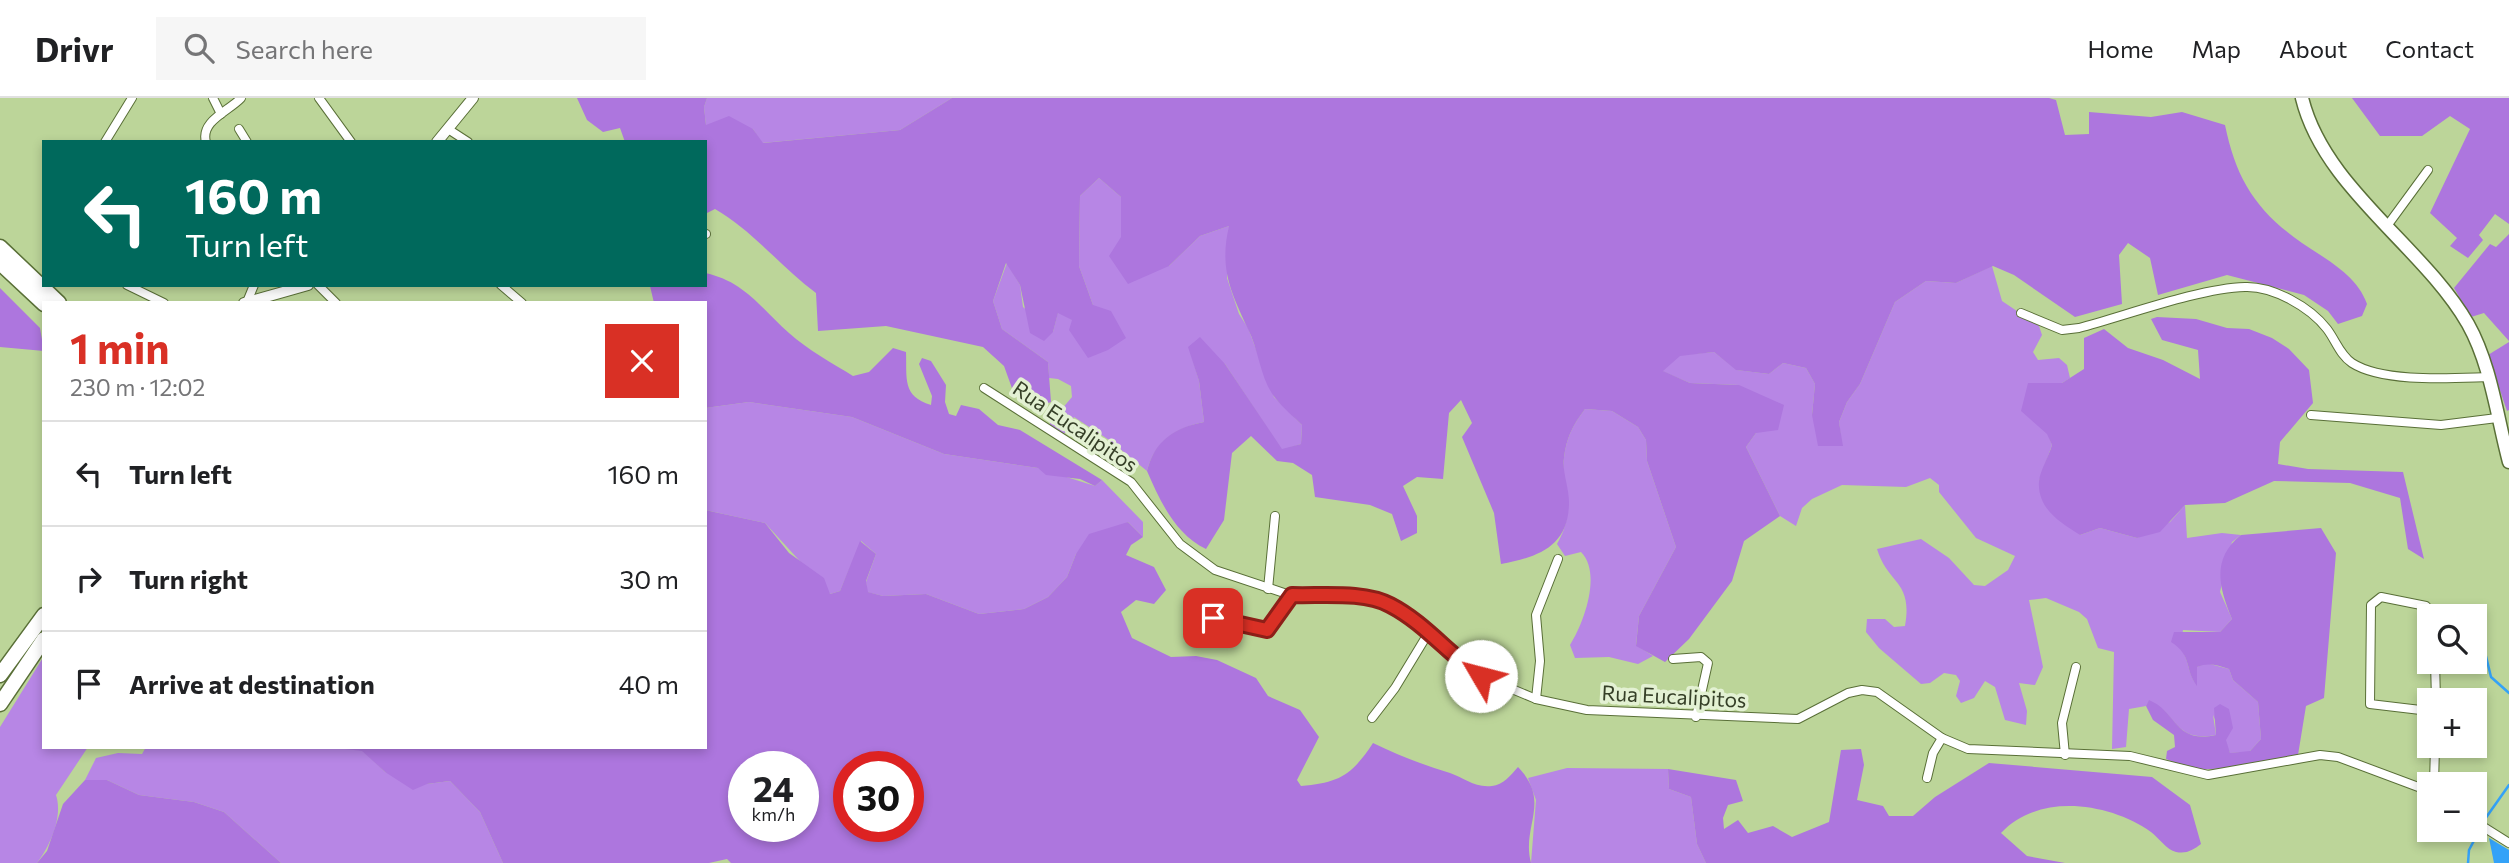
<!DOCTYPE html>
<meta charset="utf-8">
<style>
body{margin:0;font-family:Commissioner,sans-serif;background:#f6f6f6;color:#202124;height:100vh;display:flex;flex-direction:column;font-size:26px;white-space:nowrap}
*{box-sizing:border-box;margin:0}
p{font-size:23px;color:#757577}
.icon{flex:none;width:38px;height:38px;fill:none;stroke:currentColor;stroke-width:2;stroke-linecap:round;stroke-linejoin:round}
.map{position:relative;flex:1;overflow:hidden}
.drawer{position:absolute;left:42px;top:203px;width:665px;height:448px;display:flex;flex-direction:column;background:#fff;border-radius:0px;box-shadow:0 4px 10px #0003}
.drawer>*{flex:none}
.guide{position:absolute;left:42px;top:42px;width:665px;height:147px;border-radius:0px;box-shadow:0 4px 10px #0003;background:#00695c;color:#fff;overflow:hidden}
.fabs{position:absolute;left:2417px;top:506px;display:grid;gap:14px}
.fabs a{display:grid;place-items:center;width:70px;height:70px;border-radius:0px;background:#fff;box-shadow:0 4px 10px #0003;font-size:35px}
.speed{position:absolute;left:728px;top:653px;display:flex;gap:14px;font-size:35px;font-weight:700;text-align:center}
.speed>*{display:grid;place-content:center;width:91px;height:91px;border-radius:50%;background:#fff;box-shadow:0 4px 10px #0003;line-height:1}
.speed small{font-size:18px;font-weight:400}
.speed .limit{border:10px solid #d22;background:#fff;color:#111}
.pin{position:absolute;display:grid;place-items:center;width:60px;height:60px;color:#fff;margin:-30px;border-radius:14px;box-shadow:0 4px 10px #0006}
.me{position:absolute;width:77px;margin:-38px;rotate:307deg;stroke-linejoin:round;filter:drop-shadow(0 0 5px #0008)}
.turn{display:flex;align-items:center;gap:24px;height:147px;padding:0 28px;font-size:32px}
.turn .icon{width:91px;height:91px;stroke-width:2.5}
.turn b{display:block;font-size:49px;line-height:60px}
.round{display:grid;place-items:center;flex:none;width:74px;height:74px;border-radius:0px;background:#f6f6f6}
.summary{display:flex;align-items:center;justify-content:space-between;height:119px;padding:0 28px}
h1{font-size:42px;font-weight:700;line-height:52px;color:#d93025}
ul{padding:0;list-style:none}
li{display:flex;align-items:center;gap:21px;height:105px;padding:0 28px;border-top:2px solid #e0e0e0}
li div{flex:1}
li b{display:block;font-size:26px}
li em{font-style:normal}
header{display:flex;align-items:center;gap:42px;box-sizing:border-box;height:98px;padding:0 35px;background:#fff;border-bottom:2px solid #e0e0e0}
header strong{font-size:33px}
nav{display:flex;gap:38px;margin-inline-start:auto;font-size:24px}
.search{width:490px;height:63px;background:#f6f6f6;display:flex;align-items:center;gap:18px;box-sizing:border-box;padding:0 24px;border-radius:0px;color:#757577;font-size:26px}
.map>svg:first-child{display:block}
</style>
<header>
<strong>Drivr</strong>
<div class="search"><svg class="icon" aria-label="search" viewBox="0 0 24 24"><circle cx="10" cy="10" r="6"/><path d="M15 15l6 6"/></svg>Search here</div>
<nav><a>Home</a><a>Map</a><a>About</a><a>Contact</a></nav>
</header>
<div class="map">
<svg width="2509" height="765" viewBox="0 0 2509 765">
<rect width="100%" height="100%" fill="#bcd599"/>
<g fill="#b786e5">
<polygon points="707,0 952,0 900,32 762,45 753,31 706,27 704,9"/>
<path d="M 1099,80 L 1121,99 L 1121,139 L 1169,168 L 1200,138 L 1229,128 L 1227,180 L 1239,216 L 1248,230 L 1274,299 L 1302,327 L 1301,346 L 1282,352 L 1225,266 L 1189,249 L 1199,283 L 1204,324 C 1175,330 1155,343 1147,373 L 1109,342 L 1074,319 L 1060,343 L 1047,335 L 1050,325 L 1072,299 L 1071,288 L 1058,281 L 1049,280 L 1048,264 L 1002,231 L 993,203 L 1007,165 L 1020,187 L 1023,209 L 1053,234 L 1058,214 L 1073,222 L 1093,207 L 1079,168 L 1080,98 Z"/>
<path d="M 1992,168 L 2002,203 L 2039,228 L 2042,237 L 2033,254 L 2038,262 L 2059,260 L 2067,267 L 2070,280 L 2062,285 L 2029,286 L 2052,347 L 2039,383 L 2080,437 L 2100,430 L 2137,440 L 2170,424 L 2185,407 L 2187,440 L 2222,435 L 2241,437 L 2232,444 L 2220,494 L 2232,521 L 2220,534 L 2183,532 L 2180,550 C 2190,562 2187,576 2197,587 L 2197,569 L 2206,565 L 2229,571 L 2233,582 L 2258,604 L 2261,641 L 2249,654 L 2230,655 L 2213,617 L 2216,637 C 2173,645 2178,614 2149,603 L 2146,608 L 2129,611 L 2126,649 L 2112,651 L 2114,554 L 2098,550 L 2087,521 L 2079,514 L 2046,500 L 2029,502 L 2043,569 L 2035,587 L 2019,585 L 2027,613 L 2026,627 L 2005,622 L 1995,589 L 1985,583 L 1974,600 L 1961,605 L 1956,598 L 1960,583 L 1956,577 L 1944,575 L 1930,585 L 1921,586 L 1879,550 L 1866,534 L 1867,521 L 1885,521 L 1894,529 L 1905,528 C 1913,482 1888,487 1877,451 L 1921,441 L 1949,460 L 1974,487 L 1985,488 L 2008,472 L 2015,458 L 1976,440 L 1939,394 L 1939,387 L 1930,380 L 1906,389 L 1842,387 L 1812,401 L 1802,410 L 1796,428 L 1780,418 L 1746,349 L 1756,335 L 1739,287 L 1690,285 L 1662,273 L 1680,257 L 1714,254 L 1737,272 L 1769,276 L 1783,265 L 1806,270 L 1815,286 L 1812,317 L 1842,348 L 1839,324 L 1847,304 L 1860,286 L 1895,204 L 1926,183 L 1956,185 Z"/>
<polygon points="749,304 852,319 944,356 1038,370 1095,388 1102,382 1143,424 1143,439 1128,424 1076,456 1067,479 1048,499 1024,511 979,516 926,496 883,498 867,494 866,484 876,456 861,443 840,493 830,496 765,425 705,412 705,310"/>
<path d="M 1585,311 L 1612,313 L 1638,329 L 1646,342 L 1647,363 L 1676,449 L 1639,518 L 1636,547 L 1653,558 L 1638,566 L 1609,559 L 1575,560 L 1570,547 C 1584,525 1602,475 1581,454 L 1565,458 L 1557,446 C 1578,410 1560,394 1564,360 C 1566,340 1573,327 1585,311 Z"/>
<path d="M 44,558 L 44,649 L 88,649 L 56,697 C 63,718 51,747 37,765 L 0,765 L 0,629 Z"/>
<polygon points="146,649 329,649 362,652 385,674 427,686 450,683 480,714 503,765 281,765 224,714 194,704 139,697 107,682 85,682 96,660 118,655 142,656"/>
<polygon points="1567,670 1668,671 1669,691 1691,699 1697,746 1706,765 1531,765 1536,702 1528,680"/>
</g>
<g fill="#ad76de" fill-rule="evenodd">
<path d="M 577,0 L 707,0 L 704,9 L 706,27 L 729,18 L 753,31 L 763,45 L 900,32 L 952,0 L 2049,0 L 2056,2 L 2065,37 L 2089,36 L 2089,14 L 2151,19 L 2182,14 L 2225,27 C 2236,81 2256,113 2302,145 C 2327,162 2357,177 2367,206 L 2362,218 L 2338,226 L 2328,213 L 2304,197 L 2227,177 L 2158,197 L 2150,160 L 2128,145 L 2119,157 L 2122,206 L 2075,219 L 2014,177 L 1993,168 L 1956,185 L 1926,183 L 1895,204 L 1860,286 L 1847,304 L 1839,324 L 1843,348 L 1818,348 L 1812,317 L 1815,286 L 1806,270 L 1783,265 L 1769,276 L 1736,272 L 1714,254 L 1680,258 L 1663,273 L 1690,285 L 1739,287 L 1784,307 L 1778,332 L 1756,335 L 1746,349 L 1780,418 L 1744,443 L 1732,483 L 1689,541 L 1665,564 L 1636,548 L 1639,518 L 1676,449 L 1647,363 L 1646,342 L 1638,329 L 1612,313 L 1585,311 C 1573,327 1566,340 1564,360 C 1562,374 1569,389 1569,404 C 1569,448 1539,459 1501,466 L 1494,415 L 1462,339 L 1472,325 L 1461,302 L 1449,315 L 1443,381 L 1417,379 L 1403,388 L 1417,418 L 1417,435 L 1401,443 L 1392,416 L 1370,407 L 1315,399 L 1312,377 L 1293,365 L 1277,363 L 1251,338 L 1232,355 L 1224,422 L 1206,451 C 1175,436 1160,403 1147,373 C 1155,342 1174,330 1204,324 L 1199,283 L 1188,249 L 1200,239 L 1225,266 L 1282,351 L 1301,346 L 1302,327 C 1294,319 1283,310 1276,301 C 1260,282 1259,252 1248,231 C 1231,194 1219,171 1229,128 L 1200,138 L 1169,168 L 1128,186 L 1109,158 L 1121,139 L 1121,99 L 1099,80 L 1080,98 L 1079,168 L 1093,207 L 1111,213 L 1126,240 L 1108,252 L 1088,260 L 1069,232 L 1072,222 L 1058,215 L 1053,234 L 1044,243 L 1030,235 L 1020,187 L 1006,165 L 993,203 L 1002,231 L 1048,264 L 1051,304 L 1037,309 L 1013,293 L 1004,268 L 983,249 L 886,228 L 818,233 L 816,195 C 781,169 752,132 715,111 L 705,116 L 705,44 L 625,44 L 620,30 L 603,34 L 587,22 Z"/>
<polygon points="2352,0 2509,0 2509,126 2495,116 2479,137 2483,142 2468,160 2450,148 2457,140 2430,115 2470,31 2450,18 2422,38 2380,38"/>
<polygon points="2509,136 2509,243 2484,215 2471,219 2454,190 2490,146 2496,149"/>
<path d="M 705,175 C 744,183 761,210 789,235 C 808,252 832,265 853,278 L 869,274 L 893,250 L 906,254 C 907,281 902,298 931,307 L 932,298 L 919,266 L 922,260 L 931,263 L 946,287 L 945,304 L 949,316 L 956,318 L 961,307 L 979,311 L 998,327 L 1020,332 L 1102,382 L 1095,388 L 1080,381 L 1046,377 L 1038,370 L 944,356 L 852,319 L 749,304 L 705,310 L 705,205 L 654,205 L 650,188 L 705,187 Z"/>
<polygon points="0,190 40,230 44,253 0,249"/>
<path d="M 2157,219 L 2196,221 L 2227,230 L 2249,231 L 2272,240 L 2289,251 L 2309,272 L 2313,305 L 2280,344 L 2278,366 L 2308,371 L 2403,374 L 2424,461 L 2408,451 L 2400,400 L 2350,385 L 2274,383 L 2225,405 L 2185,407 L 2160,434 L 2137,440 L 2100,430 L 2080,437 C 2060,424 2037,411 2039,383 C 2040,373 2049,358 2052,347 L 2047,336 L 2021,313 L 2028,285 L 2062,285 L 2084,271 L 2084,240 L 2104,231 L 2128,250 L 2163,262 L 2200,281 L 2198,252 L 2162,242 L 2151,221 Z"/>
<polygon points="2509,244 2509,312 2507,313 2488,257"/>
<path d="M 705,412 L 765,425 L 789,455 L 824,480 L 830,496 L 840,493 L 860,443 L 876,456 L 866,483 L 868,494 L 883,498 L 926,496 L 979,516 L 1024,511 L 1048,499 L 1067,479 L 1076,456 L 1089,436 L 1128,424 L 1143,439 L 1131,447 L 1126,457 L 1154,469 L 1166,492 L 1154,506 L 1136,502 L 1121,514 L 1132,540 L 1171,559 L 1196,558 L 1217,562 L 1256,580 L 1268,598 L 1300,612 L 1319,639 L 1297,682 L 1301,688 C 1339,685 1352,677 1373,645 C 1398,657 1423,667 1450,675 C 1465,680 1474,690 1492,688 C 1503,687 1511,677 1518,669 C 1552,704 1521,728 1531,765 L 731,765 L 727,761 L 709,765 L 503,765 L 480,714 L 450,683 L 427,686 L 413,692 L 385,674 L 362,653 L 329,649 L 705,649 ZM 744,668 L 803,668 L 803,728 L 744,728 ZM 849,668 L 908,668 L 908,728 L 849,728 Z"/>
<path d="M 2321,430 L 2336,455 L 2324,600 L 2306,608 L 2298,657 L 2228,670 L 2194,672 L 2166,661 L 2167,653 L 2175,649 L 2174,637 L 2153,622 L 2146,608 L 2149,602 C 2178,614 2174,646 2216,637 L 2214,610 L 2220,606 L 2229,611 L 2233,630 L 2226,642 L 2230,655 L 2250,653 L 2261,641 L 2258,604 L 2233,582 L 2229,571 C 2217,567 2208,564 2197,569 L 2197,588 C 2184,571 2193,558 2171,544 L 2174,534 L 2220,534 L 2232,521 C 2219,490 2211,461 2241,437 Z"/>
<path d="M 1861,651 L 1864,667 L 1857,702 L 1883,708 L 1889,718 L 1913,718 L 1935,699 L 1989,665 L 2152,679 L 2190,707 L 2201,746 C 2193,752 2187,756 2176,754 C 2167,752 2159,740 2151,734 C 2110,705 2039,694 2001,735 L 2027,758 L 2065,765 L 1706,765 L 1697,746 L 1691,699 L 1669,691 L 1668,671 L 1736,682 L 1743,703 L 1728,707 L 1723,720 L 1724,731 L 1738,722 L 1748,735 L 1773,728 L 1792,739 L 1829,724 L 1841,652 Z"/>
<polygon points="85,682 107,682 139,697 194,704 224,714 281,765 37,765 47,753 63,706"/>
</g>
<polygon fill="#34a2f8" points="2489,740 2509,752 2509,765 2494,765"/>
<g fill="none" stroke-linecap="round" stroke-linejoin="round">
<g stroke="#34a2f8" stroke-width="2.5">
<polyline points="2481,509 2477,521 2491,579 2509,595"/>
<polyline points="2485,721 2509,687"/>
<polyline points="2468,765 2469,752 2477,737"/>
</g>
<g stroke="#596f37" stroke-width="10">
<g id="minor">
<polyline points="213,0 221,16"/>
<polyline points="319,0 351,44"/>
<polyline points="239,31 247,44"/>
<polyline points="448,31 468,44"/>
<polyline points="105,44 132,0"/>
<path d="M 206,44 C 200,23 229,13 241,0"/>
<polyline points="2387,128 2428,72"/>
<polyline points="705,136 706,136"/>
<polyline points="127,187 164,205"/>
<polyline points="318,187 336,205"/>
<polyline points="501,187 522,205"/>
<polyline points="247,204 254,187"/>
<path d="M 2021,215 L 2062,232 L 2079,230 C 2125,218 2200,190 2245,189 C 2273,188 2310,209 2327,231 C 2336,243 2340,257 2352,265 C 2383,285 2452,280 2488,279"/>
<polyline points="984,290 1131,384 1180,446 1215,472 1287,496 1369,501 1389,506 1429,534 1481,578 1536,601 1587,612 1798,621 1848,595 1862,592 1877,594 1942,640 1968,651 2130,658 2208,677 2320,657 2338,659 2429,693"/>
<polyline points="2311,317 2441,327 2497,320"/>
<polyline points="1268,491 1275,418"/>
<polyline points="1213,520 1267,532 1292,497"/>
<polyline points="1673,561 1701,559 1708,565 1696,619"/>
<polyline points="2435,564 2436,602"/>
<polyline points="1536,601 1540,563 1536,517 1558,461"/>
<polyline points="2429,613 2370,606 2371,507 2381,499 2426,508 2435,518"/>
<polyline points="1372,620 1395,590 1429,534"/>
<polyline points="2065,657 2062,625 2076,569"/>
<polyline points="1927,680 1933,655 1942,640"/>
<polyline points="2434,686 2435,648"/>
<polyline points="2474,723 2509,745"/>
</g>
</g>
<g stroke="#596f37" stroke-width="12">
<g id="tertiary">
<polyline points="437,44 473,0"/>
<polyline points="244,205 308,187"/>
</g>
</g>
<g stroke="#596f37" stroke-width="15">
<path id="primary" d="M 2302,0 C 2324,90 2423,148 2468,226 C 2491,267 2497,319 2509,364"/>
</g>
<g stroke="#596f37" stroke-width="17">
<g id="trunk">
<polyline points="0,149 59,205"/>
<polyline points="0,165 44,206"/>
<polyline points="0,577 44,517"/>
<polyline points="0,606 44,541"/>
</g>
</g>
<use href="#minor" stroke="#fff" stroke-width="8"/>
<use href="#tertiary" stroke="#fff" stroke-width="10"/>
<use href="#primary" stroke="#fff" stroke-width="12"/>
<use href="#trunk" stroke="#fff" stroke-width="14"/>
</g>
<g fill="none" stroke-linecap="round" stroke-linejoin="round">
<g stroke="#8d1f18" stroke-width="18">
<path id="route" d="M 1213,520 L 1267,532 L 1292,497 C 1322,498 1364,493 1390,507 C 1425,525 1449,557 1481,578"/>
</g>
<use href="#route" stroke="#d93025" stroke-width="12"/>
</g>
<g text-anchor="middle" stroke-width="7" stroke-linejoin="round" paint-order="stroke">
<g font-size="21" fill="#353f27" stroke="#e3f1d3">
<text transform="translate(1075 329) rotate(34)" y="7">Rua Eucalipitos</text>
<text transform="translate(1674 599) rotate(3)" y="7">Rua Eucalipitos</text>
</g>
</g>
</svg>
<div class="fabs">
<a><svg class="icon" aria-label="search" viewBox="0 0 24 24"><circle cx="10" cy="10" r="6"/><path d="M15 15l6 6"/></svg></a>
<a>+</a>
<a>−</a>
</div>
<div class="speed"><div>24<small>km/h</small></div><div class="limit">30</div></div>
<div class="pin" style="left:1213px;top:520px;background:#d93025"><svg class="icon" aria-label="arrive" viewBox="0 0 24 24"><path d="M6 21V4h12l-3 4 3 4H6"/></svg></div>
<svg class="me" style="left:1481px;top:578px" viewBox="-20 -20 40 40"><circle r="19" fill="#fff"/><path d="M0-13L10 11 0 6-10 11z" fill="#d93025"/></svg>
<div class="guide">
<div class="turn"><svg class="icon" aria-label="left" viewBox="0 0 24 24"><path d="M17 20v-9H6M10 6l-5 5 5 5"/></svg><div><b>160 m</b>Turn left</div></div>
</div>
<section class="drawer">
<div class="summary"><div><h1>1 min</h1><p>230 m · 12:02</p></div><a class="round" style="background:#d93025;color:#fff"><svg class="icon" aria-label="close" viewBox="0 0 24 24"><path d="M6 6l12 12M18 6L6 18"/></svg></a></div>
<ul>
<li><svg class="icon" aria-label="left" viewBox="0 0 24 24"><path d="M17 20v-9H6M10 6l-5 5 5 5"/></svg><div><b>Turn left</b></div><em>160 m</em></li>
<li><svg class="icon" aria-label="right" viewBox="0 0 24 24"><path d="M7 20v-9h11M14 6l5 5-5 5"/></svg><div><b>Turn right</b></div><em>30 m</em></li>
<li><svg class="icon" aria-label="arrive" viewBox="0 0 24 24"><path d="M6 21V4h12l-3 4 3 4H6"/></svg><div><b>Arrive at destination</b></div><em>40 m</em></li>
</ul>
</section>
</div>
